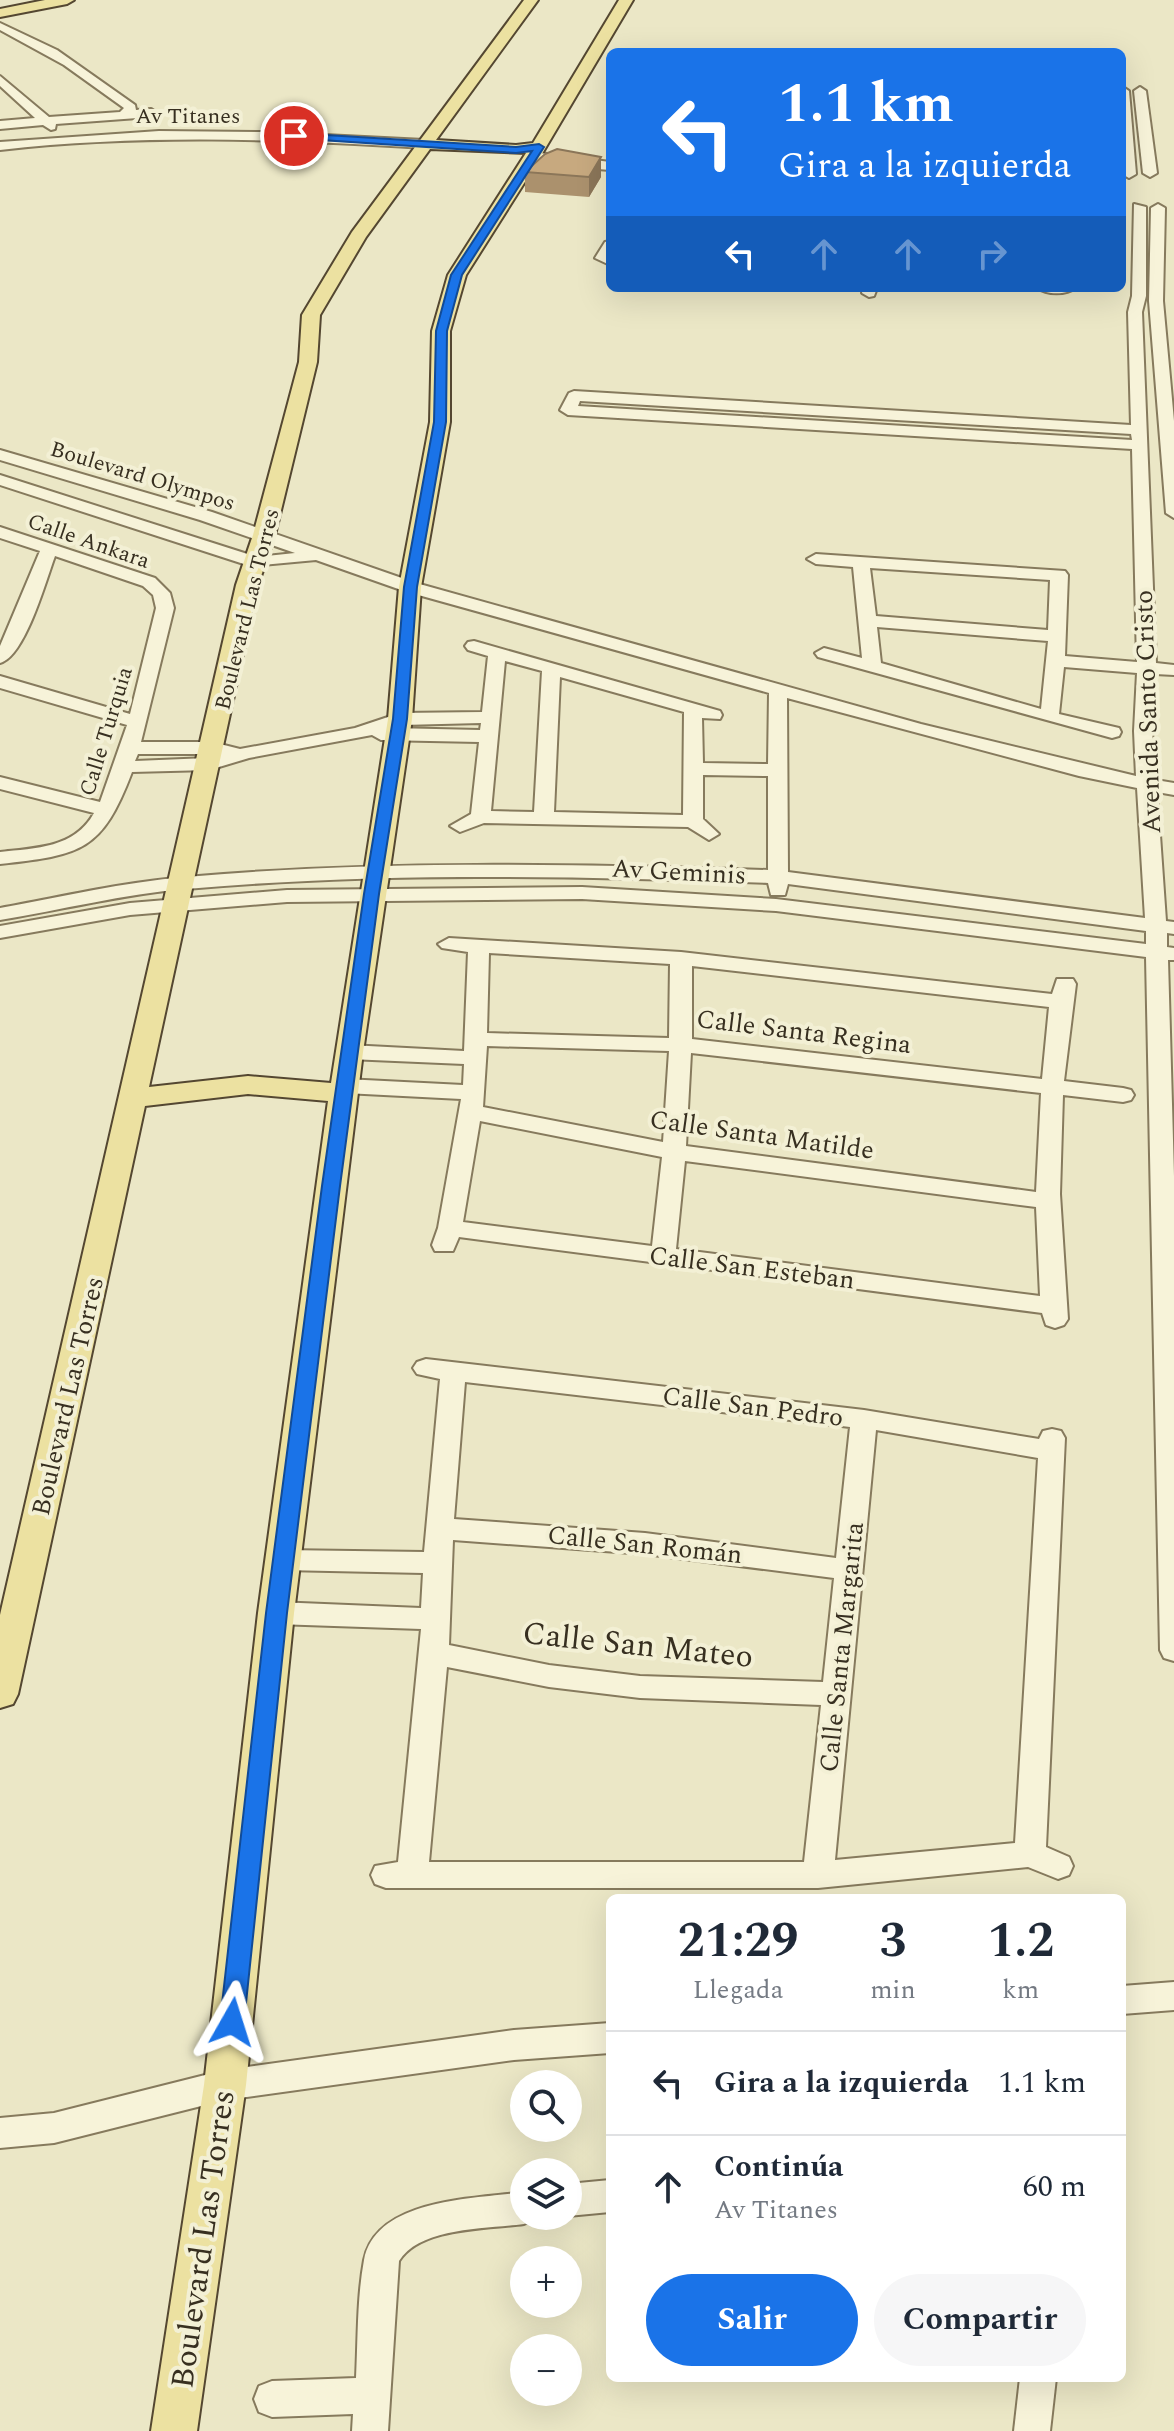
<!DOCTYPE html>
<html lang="es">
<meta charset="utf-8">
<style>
body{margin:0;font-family:Spectral,serif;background:#f6f6f7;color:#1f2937;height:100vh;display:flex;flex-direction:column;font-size:30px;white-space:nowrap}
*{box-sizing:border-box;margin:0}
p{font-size:26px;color:#747a83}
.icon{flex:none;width:44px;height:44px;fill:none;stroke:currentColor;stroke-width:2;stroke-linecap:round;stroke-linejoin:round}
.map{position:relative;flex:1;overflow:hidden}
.panel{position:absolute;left:606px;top:1894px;width:520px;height:488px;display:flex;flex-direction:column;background:#fff;border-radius:12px;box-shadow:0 8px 32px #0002}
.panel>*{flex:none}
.top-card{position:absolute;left:606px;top:48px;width:520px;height:244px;border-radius:12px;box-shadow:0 8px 32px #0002;background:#1a73e8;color:#fff;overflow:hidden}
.tools{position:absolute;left:510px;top:2070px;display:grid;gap:16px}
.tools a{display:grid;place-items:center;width:72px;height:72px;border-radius:50%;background:#fff;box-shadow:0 8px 32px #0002;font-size:40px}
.pin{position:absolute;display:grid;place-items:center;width:68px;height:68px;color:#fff;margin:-34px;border:4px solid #fff;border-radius:50%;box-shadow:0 2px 8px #0007}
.me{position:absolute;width:88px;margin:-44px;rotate:6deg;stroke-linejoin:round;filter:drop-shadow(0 0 6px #0008)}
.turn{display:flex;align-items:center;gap:28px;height:168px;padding:0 40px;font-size:36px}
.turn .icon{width:104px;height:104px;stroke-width:2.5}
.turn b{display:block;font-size:56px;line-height:68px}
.lanes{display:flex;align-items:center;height:76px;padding:0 40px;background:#0003;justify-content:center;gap:40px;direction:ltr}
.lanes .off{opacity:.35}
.eta{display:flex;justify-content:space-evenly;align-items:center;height:136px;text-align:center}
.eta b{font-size:48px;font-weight:700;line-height:56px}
.button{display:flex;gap:16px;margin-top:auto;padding:16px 40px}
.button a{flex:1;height:92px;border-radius:48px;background:#1a73e8;color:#fff;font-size:32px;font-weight:700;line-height:92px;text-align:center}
.button a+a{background:#f6f6f7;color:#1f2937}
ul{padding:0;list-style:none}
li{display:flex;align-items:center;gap:24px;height:104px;padding:0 40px;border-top:2px solid #e0e1e3}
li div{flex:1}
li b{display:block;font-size:30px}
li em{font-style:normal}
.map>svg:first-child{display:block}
</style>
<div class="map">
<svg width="1174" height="2431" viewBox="0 0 1174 2431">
<rect width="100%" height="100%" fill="#ebe7c6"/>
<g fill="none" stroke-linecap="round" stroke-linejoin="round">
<g stroke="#867a5d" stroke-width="4">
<g id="minor">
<polygon points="0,23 57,50 135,105 136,110 151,109 157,113 151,117 56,124 55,129 51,130 43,125 0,129 0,121 35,118 0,86 0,76 49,117 120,112 124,108 64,65 0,30"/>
<polygon points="1123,87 1129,91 1136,174 1129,178 1122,174 1122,167"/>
<polygon points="1140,87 1146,91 1157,173 1150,177 1143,173 1134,91"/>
<path d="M 159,131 L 265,132 L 424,140 L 430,144 L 424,148 C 282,139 142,134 0,150 L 0,142 Z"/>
<polygon points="532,152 610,162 610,170 560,166 527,159 527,153"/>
<path d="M 1134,204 L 1146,207 L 1146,296 L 1142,312 L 1156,663 L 1174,665 L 1174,675 L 1155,674 L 1152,731 L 1156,780 L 1174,783 L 1174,795 L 1157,792 L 1166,921 L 1174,922 L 1174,934 L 1167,933 L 1167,947 L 1174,948 L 1174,960 L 1168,960 L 1174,1176 L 1174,1661 L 1164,1658 L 1160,1650 L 1146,957 L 776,911 L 582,899 L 287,902 L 130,915 L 0,938 L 0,926 L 130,903 L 287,890 L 582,887 L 776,899 L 1146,944 L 1146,931 L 788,884 L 785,895 L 771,895 L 768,883 C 574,876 379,872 186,889 C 124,894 61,910 0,920 L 0,908 C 61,897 124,882 186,877 C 379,860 574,864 768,870 L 768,776 L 703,775 L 703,819 L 719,834 L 709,840 L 688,827 L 484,823 L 460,832 L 450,826 L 471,814 L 479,742 L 381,740 L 372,735 L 249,758 L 209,770 L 132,772 C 102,851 82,855 0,864 L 0,852 C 36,848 75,848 94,813 L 0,789 L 0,777 L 100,802 L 127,725 L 0,688 L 0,676 L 130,714 L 156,608 L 153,595 L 143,586 L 55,556 C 46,580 25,657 0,663 L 0,646 L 40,551 L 0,538 L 0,527 L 155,578 L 170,593 L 174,608 L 141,742 L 212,742 L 240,749 L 355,728 L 400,713 L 482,712 L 488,656 L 468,650 L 465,646 L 468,642 L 474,641 L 720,711 L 722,715 L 720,719 L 702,718 L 703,763 L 768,764 L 769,693 L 404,591 L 316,560 L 250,566 L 0,485 L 0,475 L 257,557 L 295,553 L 200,520 L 0,460 L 0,450 L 212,512 L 416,583 L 921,724 L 1136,776 L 1134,731 L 1137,673 L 1064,667 L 1059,714 L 1119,728 L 1121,732 L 1119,736 L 1112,738 L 818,657 L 815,653 L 824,648 L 862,658 L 853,567 L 816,564 L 807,559 L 816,554 L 1065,571 L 1068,575 L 1065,656 L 1137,662 L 1132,449 L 568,415 L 560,410 L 569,393 L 574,391 L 1131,425 L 1128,312 L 1132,296 ZM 580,401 L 1131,434 L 1132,440 L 578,406 ZM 870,568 L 1050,580 L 1048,630 L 876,616 ZM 877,627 L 1048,641 L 1041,709 L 881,663 ZM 505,661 L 542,671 L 534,812 L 491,811 ZM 560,677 L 684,712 L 683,815 L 554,812 ZM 787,698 L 1079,776 L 1137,788 L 1145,918 L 788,872 ZM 481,723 L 480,730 L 391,728 L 402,725 ZM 138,754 L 212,754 L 219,755 L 208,758 L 135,761 Z"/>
<polygon points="1158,204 1165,208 1163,301 1174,421 1174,518 1166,513 1149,301 1151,208"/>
<polygon points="610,241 610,265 595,258 605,242"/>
<polygon points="863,288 877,288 874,296 869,297 862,293"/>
<path d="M 1038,288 L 1075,288 C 1067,295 1046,295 1038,288 Z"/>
<path d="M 449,938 L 681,952 L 1052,994 L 1057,979 L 1073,979 L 1076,984 L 1064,1081 L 1123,1088 L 1131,1090 L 1134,1095 L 1131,1100 L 1123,1102 L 1063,1095 L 1060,1194 L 1068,1319 L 1064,1325 L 1055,1328 L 1046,1325 L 1042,1313 L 459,1237 L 453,1251 L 435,1251 L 432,1245 L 438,1228 L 461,1099 L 345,1093 L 337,1091 L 334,1086 L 337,1081 L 345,1079 L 463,1085 L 464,1064 L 349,1059 L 341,1057 L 338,1052 L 341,1047 L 349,1045 L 464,1051 L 468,952 L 442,948 L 438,944 ZM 489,953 L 670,964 L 669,1038 L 487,1033 ZM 692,966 L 1049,1007 L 1042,1079 L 692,1039 ZM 487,1046 L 669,1051 L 663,1142 L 483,1107 ZM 691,1053 L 1041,1093 L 1036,1192 L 686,1146 ZM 480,1121 L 662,1157 L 652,1246 L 463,1222 ZM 685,1161 L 1036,1207 L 1040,1296 L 676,1249 Z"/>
<path d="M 426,1359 L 864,1410 L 1039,1439 L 1043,1431 L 1052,1429 L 1061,1431 L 1065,1438 L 1046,1847 L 1069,1857 L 1073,1866 L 1069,1875 L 1058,1879 L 1028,1867 L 818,1888 L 386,1888 L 375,1884 L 371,1875 L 375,1866 L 398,1862 L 421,1629 L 276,1624 L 266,1621 L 262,1613 L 266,1605 L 276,1602 L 421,1608 L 423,1573 L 283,1570 L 273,1567 L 269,1560 L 273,1553 L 283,1550 L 424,1552 L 440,1379 L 417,1374 L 413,1368 L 417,1362 ZM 465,1382 L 850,1427 L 836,1558 L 645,1533 L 454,1519 ZM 876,1430 L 1038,1458 L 1015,1843 L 835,1860 ZM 453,1540 L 645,1554 L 834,1578 L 823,1682 L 640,1676 L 549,1665 L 449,1645 ZM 447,1667 L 549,1687 L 640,1698 L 821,1705 L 804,1862 L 429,1862 Z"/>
<polygon points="1174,1982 1174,2010 1122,2014 1122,1986"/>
<polygon points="610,2023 610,2053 514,2060 225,2100 54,2143 0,2148 0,2118 54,2113 225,2070 514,2030"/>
<polygon points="610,2180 610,2212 568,2216 568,2184"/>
<path d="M 524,2192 L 524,2216 L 538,2216 L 536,2219 L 524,2224 C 487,2229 420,2227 399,2261 L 388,2431 L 352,2431 L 353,2414 L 272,2417 L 259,2412 L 254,2399 L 259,2386 L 272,2381 L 356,2378 C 358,2339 357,2298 364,2260 C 376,2198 475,2199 524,2192 Z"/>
<polygon points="1020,2378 1056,2378 1050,2431 1014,2431"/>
</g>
</g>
<g stroke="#544731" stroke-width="4">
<g id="major">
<polygon points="45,0 74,0 67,4 0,17 0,9"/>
<path d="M 524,0 L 538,0 L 436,140 L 516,145 L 533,143 L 619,0 L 633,0 L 536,164 L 560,157 L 568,162 L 528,177 L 466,275 L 450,331 L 450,422 L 421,587 L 412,719 L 363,1052 L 294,1613 L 246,2085 L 197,2431 L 151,2431 L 204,2085 L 258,1613 L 328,1101 L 248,1094 L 145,1106 L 18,1694 L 13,1704 L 0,1708 L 0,1615 L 236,585 L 253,535 L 299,362 L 302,315 L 352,232 ZM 430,149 L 526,153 L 448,275 L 432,331 L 430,422 L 399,587 L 388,719 L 331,1083 L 248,1076 L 149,1087 L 258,585 L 275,535 L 317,362 L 320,315 L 366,237 Z"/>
</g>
</g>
<use href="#minor" fill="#f7f3d9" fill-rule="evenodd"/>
<use href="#major" fill="#ece1a1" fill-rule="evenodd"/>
</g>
<polygon fill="#ab916d" points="601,157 601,177 589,197 525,192 525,172"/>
<polygon fill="#8b7659" points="601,157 601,177 589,197 589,177"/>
<polygon fill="#c7a97f" stroke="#8b7659" stroke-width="2" points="557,149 601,157 589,177 525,172 545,154"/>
<polygon fill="#1a73e8" stroke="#114b97" stroke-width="2" points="294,133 516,147 539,144 544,147 462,275 447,331 446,422 417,587 407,719 379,894 340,1186 287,1613 244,2022 240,2030 232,2033 223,2030 220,2022 266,1613 322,1186 364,894 393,719 404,587 434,422 436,331 451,275 532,151 516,153 291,138"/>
<g text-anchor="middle" stroke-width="8" stroke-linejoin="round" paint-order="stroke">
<g font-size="22" fill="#372f20" stroke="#f3f0d5">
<text x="188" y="123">Av Titanes</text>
<text transform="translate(143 475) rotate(17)" y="8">Boulevard Olympos</text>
<text transform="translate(89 540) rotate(19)" y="8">Calle Ankara</text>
<text transform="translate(246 609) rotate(-76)" y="8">Boulevard Las Torres</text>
<text transform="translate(105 731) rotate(-73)" y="8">Calle Turquia</text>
</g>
<g font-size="26" fill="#372f20" stroke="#f3f0d5">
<text transform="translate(1147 712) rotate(-92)" y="9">Avenida Santo Cristo</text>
<text transform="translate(679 871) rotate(3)" y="9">Av Geminis</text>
<text transform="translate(804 1031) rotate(7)" y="9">Calle Santa Regina</text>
<text transform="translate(762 1134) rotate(8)" y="9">Calle Santa Matilde</text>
<text transform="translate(752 1267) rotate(7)" y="9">Calle San Esteban</text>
<text transform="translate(67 1396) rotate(-77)" y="9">Boulevard Las Torres</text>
<text transform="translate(753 1406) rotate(7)" y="9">Calle San Pedro</text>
<text transform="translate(645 1544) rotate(6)" y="9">Calle San Román</text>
<text transform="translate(841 1647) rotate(-84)" y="9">Calle Santa Margarita</text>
</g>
<g font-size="32" fill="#372f20" stroke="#f3f0d5">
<text transform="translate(638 1644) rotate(6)" y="11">Calle San Mateo</text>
<text transform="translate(202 2239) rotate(-82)" y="11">Boulevard Las Torres</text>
</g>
</g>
</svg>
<div class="tools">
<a><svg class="icon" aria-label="search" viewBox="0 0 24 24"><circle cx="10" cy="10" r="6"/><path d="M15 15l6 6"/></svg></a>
<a><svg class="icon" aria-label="layers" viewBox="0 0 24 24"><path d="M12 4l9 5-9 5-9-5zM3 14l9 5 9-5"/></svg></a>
<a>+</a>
<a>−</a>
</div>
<div class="pin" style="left:294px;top:136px;background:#d93025"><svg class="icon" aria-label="arrive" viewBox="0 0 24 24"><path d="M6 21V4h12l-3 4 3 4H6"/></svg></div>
<svg class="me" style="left:232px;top:2022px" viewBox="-20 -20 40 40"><path d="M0-17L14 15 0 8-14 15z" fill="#1a73e8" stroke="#fff" stroke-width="4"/></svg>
<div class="top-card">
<div class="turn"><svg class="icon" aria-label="left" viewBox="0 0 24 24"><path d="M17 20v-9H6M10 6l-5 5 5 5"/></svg><div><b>1.1 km</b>Gira a la izquierda</div></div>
<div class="lanes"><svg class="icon" aria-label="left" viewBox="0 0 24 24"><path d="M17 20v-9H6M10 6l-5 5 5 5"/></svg><svg class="icon off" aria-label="ahead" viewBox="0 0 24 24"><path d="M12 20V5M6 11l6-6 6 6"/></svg><svg class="icon off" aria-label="ahead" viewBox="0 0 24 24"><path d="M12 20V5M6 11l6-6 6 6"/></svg><svg class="icon off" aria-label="right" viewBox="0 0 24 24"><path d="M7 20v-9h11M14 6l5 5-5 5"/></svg></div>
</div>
<section class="panel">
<div class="eta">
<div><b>21:29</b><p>Llegada</p></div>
<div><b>3</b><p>min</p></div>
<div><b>1.2</b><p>km</p></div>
</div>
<ul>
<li><svg class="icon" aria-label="left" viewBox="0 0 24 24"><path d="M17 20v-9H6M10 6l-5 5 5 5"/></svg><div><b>Gira a la izquierda</b></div><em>1.1 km</em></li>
<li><svg class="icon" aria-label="ahead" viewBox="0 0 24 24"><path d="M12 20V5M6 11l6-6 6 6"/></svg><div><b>Continúa</b><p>Av Titanes</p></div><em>60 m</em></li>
</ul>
<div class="button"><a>Salir</a><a>Compartir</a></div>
</section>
</div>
